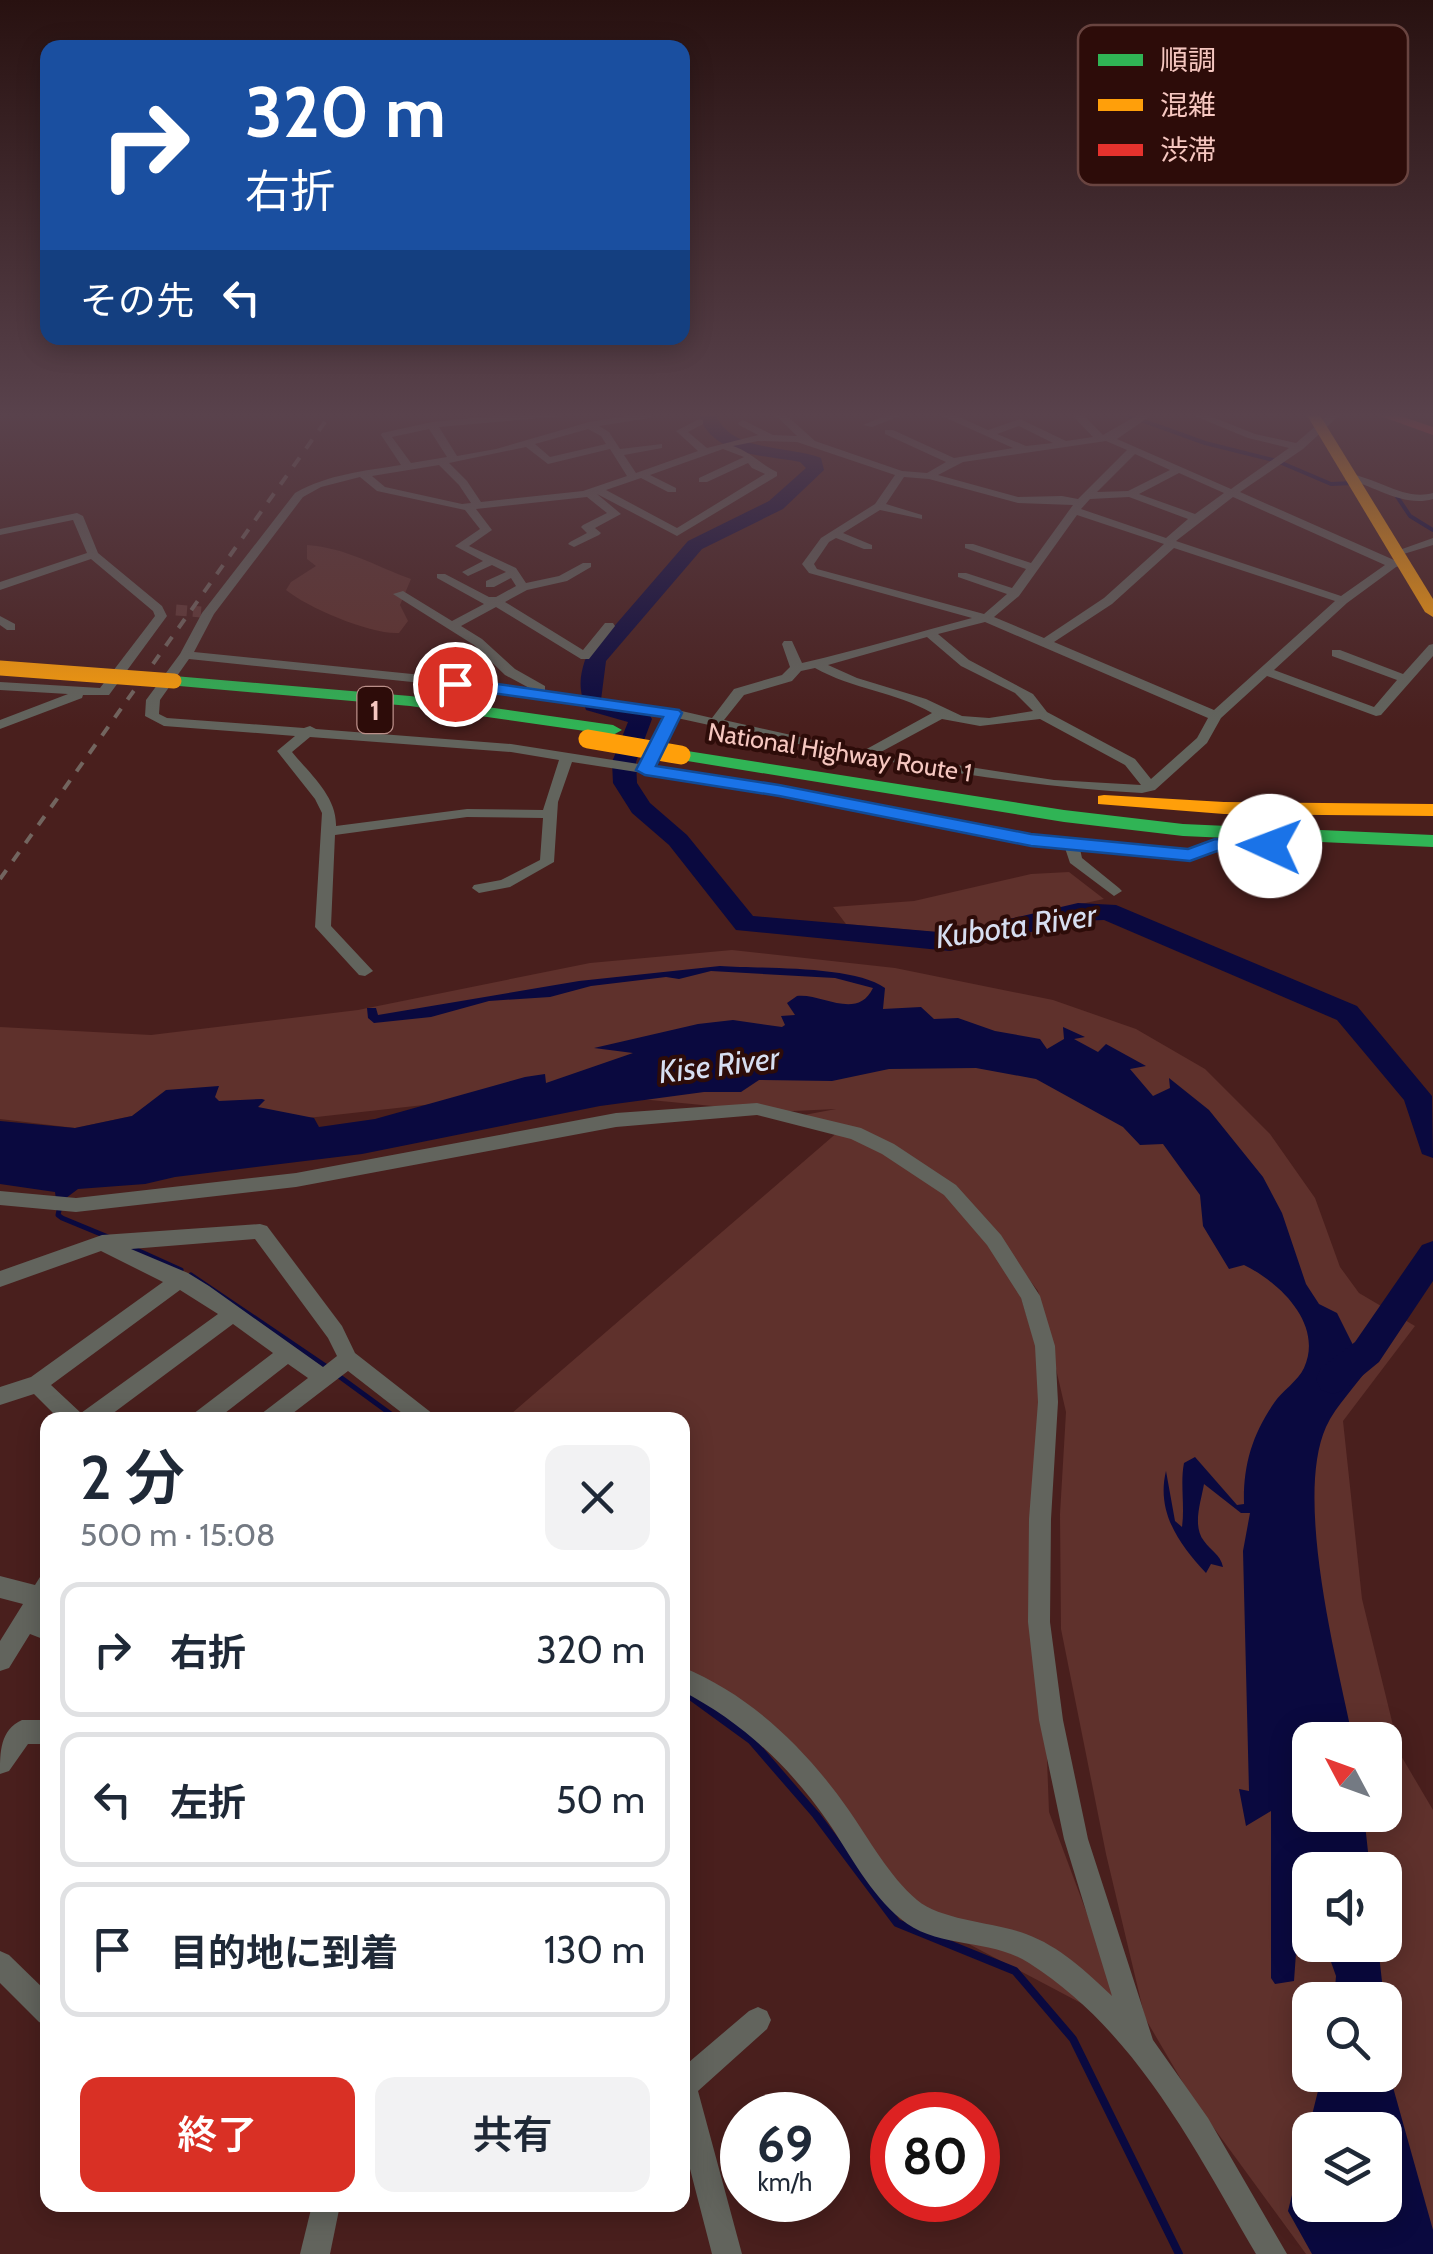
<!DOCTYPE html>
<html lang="ja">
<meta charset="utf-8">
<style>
body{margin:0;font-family:Cabin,"Noto Sans JP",sans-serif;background:#f2f2f3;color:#1f2937;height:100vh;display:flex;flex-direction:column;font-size:38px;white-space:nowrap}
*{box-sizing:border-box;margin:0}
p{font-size:32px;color:#747a83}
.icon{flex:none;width:55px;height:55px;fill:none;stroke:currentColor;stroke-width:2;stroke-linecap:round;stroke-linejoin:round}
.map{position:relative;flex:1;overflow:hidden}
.side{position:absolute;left:40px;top:1412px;width:650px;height:800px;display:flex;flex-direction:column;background:#fff;border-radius:20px;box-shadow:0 5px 25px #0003}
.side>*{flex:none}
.banner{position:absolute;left:40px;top:40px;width:650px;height:305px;border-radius:20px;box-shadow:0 5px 25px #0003;background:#1a4fa0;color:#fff;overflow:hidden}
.needle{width:65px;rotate:311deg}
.tools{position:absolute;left:1292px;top:1722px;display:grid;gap:20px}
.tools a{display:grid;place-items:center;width:110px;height:110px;border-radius:20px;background:#fff;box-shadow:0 5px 25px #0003;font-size:50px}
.speed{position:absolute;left:720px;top:2092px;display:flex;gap:20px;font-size:50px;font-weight:700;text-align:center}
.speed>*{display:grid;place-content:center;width:130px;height:130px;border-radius:50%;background:#fff;box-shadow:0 5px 25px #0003;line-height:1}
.speed small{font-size:25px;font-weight:400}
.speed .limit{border:15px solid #d22;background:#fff;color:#111}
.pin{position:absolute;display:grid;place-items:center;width:85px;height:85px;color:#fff;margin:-42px;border:5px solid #fff;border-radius:50%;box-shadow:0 2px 10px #0007}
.me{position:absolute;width:110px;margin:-55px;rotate:272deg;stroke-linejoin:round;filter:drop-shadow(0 0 8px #0008)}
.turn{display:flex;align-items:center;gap:35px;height:210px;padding:0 40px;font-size:45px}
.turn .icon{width:130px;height:130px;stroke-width:2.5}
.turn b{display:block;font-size:70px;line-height:85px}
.then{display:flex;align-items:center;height:95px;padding:0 40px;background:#0003;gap:20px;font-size:38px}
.round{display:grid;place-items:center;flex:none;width:105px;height:105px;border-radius:20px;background:#f2f2f3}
.headline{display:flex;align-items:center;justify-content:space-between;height:170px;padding:0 40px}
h1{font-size:60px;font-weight:600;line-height:75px}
.action{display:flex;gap:20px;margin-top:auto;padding:20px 40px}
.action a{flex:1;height:115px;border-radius:20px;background:#d93025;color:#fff;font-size:40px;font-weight:600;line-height:115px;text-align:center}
.action a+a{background:#f2f2f3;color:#1f2937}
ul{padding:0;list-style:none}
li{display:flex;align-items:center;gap:30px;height:135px;margin:0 20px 15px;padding:0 20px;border:5px solid #e0e1e3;border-radius:20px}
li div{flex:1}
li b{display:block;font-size:38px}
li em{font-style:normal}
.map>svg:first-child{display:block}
</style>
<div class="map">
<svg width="1433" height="2254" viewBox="0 0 1433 2254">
<rect width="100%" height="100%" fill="#491f1d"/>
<g fill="#5f312c" fill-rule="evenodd">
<path d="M 307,545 C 347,548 375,566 411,579 L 400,605 L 408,621 L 399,633 C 372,635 308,608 286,590 L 291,582 L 316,566 L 307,559 Z"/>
<polygon points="1069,872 1104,899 946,933 846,924 833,907 914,901 1031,874"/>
<path d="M 732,950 L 895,968 L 1053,1000 L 1136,1029 L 1205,1069 L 1270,1134 L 1315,1198 L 1340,1267 L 1359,1293 L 1415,1326 L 1343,1421 L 1362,1599 L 1400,1754 L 1433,1810 L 1433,2254 L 1306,2254 L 1192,2098 L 1145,2018 L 1106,1854 L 1061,1629 L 1060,1514 L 1066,1412 L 1038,1291 L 1006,1249 L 1047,1382 L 1040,1573 L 1049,1812 L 1130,2029 L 912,1914 L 766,1721 L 683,1675 L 682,1420 L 504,1420 L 839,1131 L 804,1115 L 836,1109 L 773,1112 L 578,1093 L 424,1105 L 263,1123 L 164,1093 L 132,1116 L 75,1128 L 0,1119 L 0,1027 L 151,1035 L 358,1010 L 590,963 ZM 1310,1740 L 1385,1740 L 1385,1815 L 1310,1815 ZM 1310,1870 L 1385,1870 L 1385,1945 L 1310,1945 ZM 1310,2000 L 1385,2000 L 1385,2075 L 1310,2075 ZM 1310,2130 L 1385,2130 L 1385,2205 L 1310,2205 Z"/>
</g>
<g fill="#0a093f" fill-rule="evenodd">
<path d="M 720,966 C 761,969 853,965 885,988 L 883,1009 L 921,1007 L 934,1019 L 958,1018 L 995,1031 L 1040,1039 L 1047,1049 L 1064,1039 L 1063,1027 L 1085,1037 L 1074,1039 L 1098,1052 L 1106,1044 L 1146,1066 L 1130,1069 L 1153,1096 L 1170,1088 L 1169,1078 L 1209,1110 L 1263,1177 L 1282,1213 L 1306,1284 L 1319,1304 L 1337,1313 L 1354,1347 L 1371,1364 C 1357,1385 1336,1405 1326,1427 C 1294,1499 1337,1661 1353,1740 L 1310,1740 L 1310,1815 L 1364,1815 L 1370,1870 L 1310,1870 L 1310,1911 L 1304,1908 L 1298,1925 L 1294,1981 L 1275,1984 L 1271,1978 L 1271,1811 L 1246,1826 L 1239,1789 L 1249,1791 L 1243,1551 L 1250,1513 L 1241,1513 L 1204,1484 C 1201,1502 1192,1526 1204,1541 C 1211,1551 1220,1554 1223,1567 L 1211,1564 L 1206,1573 C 1179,1544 1156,1512 1166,1471 L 1175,1521 L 1182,1527 C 1185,1506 1180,1483 1184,1463 L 1195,1457 L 1237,1505 L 1244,1504 C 1243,1466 1252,1435 1274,1403 C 1282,1391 1298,1381 1304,1368 C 1324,1324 1279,1282 1244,1265 L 1229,1269 L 1203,1226 L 1200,1195 L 1163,1144 L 1140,1145 L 1123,1127 L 1036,1079 L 976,1068 L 889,1069 L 832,1081 L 759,1080 L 741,1092 L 704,1092 L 600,1106 L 362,1154 L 175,1177 L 145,1184 L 78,1189 L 66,1198 L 56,1199 L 55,1192 L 0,1184 L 0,1121 L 75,1128 L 132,1116 L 166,1090 L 219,1086 L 215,1097 L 219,1101 L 262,1099 L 265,1100 L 258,1107 L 314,1118 L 319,1127 L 375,1119 L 525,1077 L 545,1074 L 546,1083 L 633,1053 L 594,1048 L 698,1024 L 733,1020 L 782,1027 L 785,1025 L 781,1016 L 795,1015 L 787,1003 L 797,996 C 822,993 857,1021 873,988 L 835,978 L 711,971 L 679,979 L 666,977 L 591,986 L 550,997 L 489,1001 L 431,1017 L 374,1023 L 368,1018 L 367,1008 L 376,1008 L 378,1015 L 579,981 Z"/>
<polygon points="1325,1945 1378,1945 1384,2000 1334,2000 1336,1976"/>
<path d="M 1385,2008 L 1389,2073 L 1433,2230 L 1433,2254 L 1312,2254 L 1288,2211 L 1322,2075 L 1385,2075 ZM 1310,2130 L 1385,2130 L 1385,2205 L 1310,2205 Z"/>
</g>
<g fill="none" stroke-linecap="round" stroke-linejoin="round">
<g stroke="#0a093f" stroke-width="4">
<polyline points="1119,412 1205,443 1277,461 1331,484 1353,483"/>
<polyline points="1396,495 1410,516 1433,530"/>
</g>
<g stroke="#0a093f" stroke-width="5">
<polyline points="60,1206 58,1215 62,1218 108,1237"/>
<polyline points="128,1246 181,1270"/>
<polyline points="191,1275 327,1367"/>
<polyline points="336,1374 399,1420"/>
</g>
<polyline stroke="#0a093f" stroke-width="8" points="685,1692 751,1740 816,1815 897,1923 1015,1971 1073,2039 1179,2254"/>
<g fill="#0a093f" fill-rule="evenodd">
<path d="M 698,412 L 715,412 C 728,453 788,445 821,458 L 824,470 L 783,509 L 702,549 L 606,661 L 601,700 L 649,714 L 652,719 L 636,762 L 637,783 L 650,803 L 687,835 L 753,916 L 950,933 L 1078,903 L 1116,905 L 1357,1006 L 1432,1096 L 1433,1158 L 1422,1154 L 1404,1100 L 1337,1020 L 1104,920 L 1078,921 L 950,951 L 736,930 L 669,845 L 632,813 L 613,783 L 612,762 L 628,722 L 586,710 C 580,692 578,681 585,660 L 688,541 L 769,501 L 806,468 L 800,462 C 763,455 710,456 698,412 Z"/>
<polygon points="1433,1241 1433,1281 1379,1362 1345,1390 1333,1394 1321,1390 1316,1379 1321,1368 1355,1342 1422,1245"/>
</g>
<polyline stroke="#633835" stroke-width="11" stroke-dasharray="11 6" stroke-linecap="butt" points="176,610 201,612"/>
<g fill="#62645d" fill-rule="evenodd">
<path d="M 537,412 L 569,413 L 564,416 L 439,427 L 457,456 L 496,449 L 589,422 L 646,413 L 651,416 L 650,418 L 599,426 L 609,432 L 620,449 L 662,444 L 662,448 L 624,455 L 636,473 L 698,451 L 676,431 L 699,419 L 703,420 L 703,424 L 688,432 L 707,448 L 758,435 L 739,425 L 738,423 L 743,420 L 773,435 L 797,436 L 772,412 L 783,412 L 815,441 L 902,471 L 927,473 L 946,462 L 885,434 L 885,430 L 893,430 L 954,458 L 1013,448 L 933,412 L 948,412 L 988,430 L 1020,419 L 1066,441 L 1093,437 L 1069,412 L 1080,412 L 1103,435 L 1143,412 L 1156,412 L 1117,439 L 1231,489 L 1289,448 L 1248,438 L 1185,412 L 1200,412 L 1255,434 L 1296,443 L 1332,412 L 1343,412 L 1303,449 L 1240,492 L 1394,560 L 1403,560 L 1409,563 L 1396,567 L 1347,603 L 1274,670 L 1374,707 L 1397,680 L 1332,656 L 1332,650 L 1340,650 L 1403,674 L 1429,645 L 1433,644 L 1433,656 L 1381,715 L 1376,716 L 1267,676 L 1221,718 L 1207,743 L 1155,790 L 1142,793 C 984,784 831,752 677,718 L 659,756 L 652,760 L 645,756 L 665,716 L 422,683 L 189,659 L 160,700 L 159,714 L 167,718 L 304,728 L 310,726 L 316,729 L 511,744 L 779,786 L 1031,835 L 1188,850 L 1215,840 L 1222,845 L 1189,860 L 1080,849 L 1082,858 L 1119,888 L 1122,891 L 1114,896 L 1070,863 L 1065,848 L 1031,845 L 779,794 L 572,762 L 558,802 L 554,862 L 510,887 L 479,893 L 472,888 L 474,885 L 501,880 L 540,860 L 543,818 L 467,817 L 335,835 L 331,926 L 373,971 L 365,976 L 359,975 L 315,927 L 322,813 L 315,799 L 277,751 L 295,736 L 164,726 L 145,716 L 146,700 L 180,654 L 202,613 L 295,493 C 329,474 364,471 401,465 L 381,435 L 382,433 L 432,422 ZM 1019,426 L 1053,443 L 1026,446 L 997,434 ZM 429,429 L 447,457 L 411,463 L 392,437 ZM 588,429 L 601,436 L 606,444 L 550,457 L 535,444 ZM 758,441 L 797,442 L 895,475 L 875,504 L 821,538 L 802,564 L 809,573 L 972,618 C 915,633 859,650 802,663 L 792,641 L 784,641 L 782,644 L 790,667 L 782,675 L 734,689 L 712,718 L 673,709 L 545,692 L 545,686 L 515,669 L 482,639 L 461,626 L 496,607 L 581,659 L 589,659 L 615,626 L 613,623 L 605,623 L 583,650 L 505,602 L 527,590 L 567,581 L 591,567 L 591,563 L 583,563 L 559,576 L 526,583 L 516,568 L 469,546 L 492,530 L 476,509 L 587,497 L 607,513 L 583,525 L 581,527 L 587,533 L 570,542 L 568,544 L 574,547 L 599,535 L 601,533 L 595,528 L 621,514 L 597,494 L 677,536 L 777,476 L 777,472 C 760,464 751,452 733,446 ZM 1106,441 L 1127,450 L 1078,499 L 1062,496 L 1018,497 L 938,475 L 963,462 ZM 526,447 L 548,464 L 610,449 L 627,476 L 583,491 L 481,502 L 467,481 L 449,463 ZM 723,449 L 744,457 L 699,478 L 699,482 L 707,482 L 748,463 L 752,468 L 765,474 L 677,528 L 606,490 L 641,478 L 668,492 L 676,492 L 676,488 L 650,475 ZM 1135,454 L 1170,470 L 1128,491 L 1097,492 ZM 439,465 L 459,485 L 471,503 L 462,504 L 385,487 L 372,476 ZM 1179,473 L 1224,493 L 1195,514 L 1139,494 ZM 360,477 L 377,491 L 465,510 L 480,529 L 455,546 L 483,561 L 462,572 L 468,576 L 492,565 L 506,572 L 486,581 L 486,587 L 494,587 L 511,578 L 516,586 L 496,597 L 489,597 L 445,574 L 437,574 L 437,578 L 484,604 L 452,621 L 403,591 L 393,594 L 474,645 L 505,675 L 533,690 L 422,675 L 194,652 L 214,614 L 303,497 L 321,487 ZM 904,477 L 929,479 L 1018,503 L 1073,505 L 1031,563 L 973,544 L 965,544 L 965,548 L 1026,569 L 1012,588 L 966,573 L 958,573 L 958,577 L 1007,594 L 984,614 L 817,569 L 814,564 L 829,542 L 836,538 L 864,549 L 872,549 L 872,545 L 843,533 L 880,510 L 922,519 L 922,515 L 886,504 ZM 1129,497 L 1188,519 L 1166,538 L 1081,509 L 1090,499 ZM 1233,497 L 1385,565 L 1341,596 L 1176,541 ZM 1077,515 L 1164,544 L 1104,598 L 1044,638 L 994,617 L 1019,596 ZM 1174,548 L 1335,601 L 1214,710 L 1054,642 L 1112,604 ZM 985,622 L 1208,718 L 1197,738 L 1151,779 L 1135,759 L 1047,712 L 1033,694 L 969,660 L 938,634 ZM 927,637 L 961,666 L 1015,693 L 1033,711 L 989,718 L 962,716 L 926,699 L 857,678 L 828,665 ZM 815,668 C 852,689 896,692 932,713 L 863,751 L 724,720 L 744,695 L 792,681 L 801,671 ZM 942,719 L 980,726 L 1040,719 L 1125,765 L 1141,785 L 1054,780 L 879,753 ZM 310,737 L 511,752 L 559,760 L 543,810 L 467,809 L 336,826 C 337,796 309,773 292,752 Z"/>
<polygon points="894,412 910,412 872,427 863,425"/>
<path d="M 1349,474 C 1378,478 1404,501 1433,493 L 1433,499 C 1403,508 1374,485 1345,479 L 1345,475 Z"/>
<polygon points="77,513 83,516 98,553 162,606 167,616 109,695 83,695 82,698 0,729 0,720 68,694 0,690 0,682 100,688 155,616 153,611 91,559 0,590 0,582 87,553 73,520 0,535 0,529"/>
<polygon points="1433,538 1433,545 1397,556 1391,553"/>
<polygon points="0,616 15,624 15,630 7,630 0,625"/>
<path d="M 757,1103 L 861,1128 L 894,1144 L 956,1185 L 1001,1235 L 1040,1296 L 1055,1346 L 1058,1402 L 1051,1519 L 1050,1622 L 1063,1720 L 1088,1839 L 1153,2040 L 1208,2118 L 1287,2254 L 1256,2254 C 1194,2148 1136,2031 1029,1963 C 991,1938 936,1949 901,1919 C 870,1894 850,1854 828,1822 C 790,1767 742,1722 682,1691 L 682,1667 C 751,1695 806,1749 848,1809 C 869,1839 889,1876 917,1900 C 942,1921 995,1922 1026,1934 C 1059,1946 1087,1972 1112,1996 L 1064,1839 L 1039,1720 L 1028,1622 L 1029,1519 L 1038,1402 L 1035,1346 L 1021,1298 L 987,1245 L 944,1195 L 882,1154 L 851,1139 L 757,1115 L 616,1127 L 296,1187 L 76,1212 L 0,1205 L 0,1191 L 76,1198 L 296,1173 L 616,1113 Z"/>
<path d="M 260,1224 L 267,1226 L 342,1326 L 355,1353 L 433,1414 L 436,1420 L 411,1420 L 348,1371 L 284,1420 L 258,1420 L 261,1414 L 308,1378 L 288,1364 L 216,1420 L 190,1420 L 193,1414 L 273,1353 L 233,1324 L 104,1420 L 60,1420 L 34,1394 L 0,1405 L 0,1387 L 31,1377 L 163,1282 L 101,1251 L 0,1287 L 0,1271 L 102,1235 ZM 255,1239 L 328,1338 L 337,1356 L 323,1367 L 209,1286 L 188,1273 L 131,1249 ZM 180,1290 L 218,1314 L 81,1413 L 51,1385 Z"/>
<polygon points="48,1574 48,1606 41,1616 48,1619 48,1641 30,1634 9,1668 0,1671 0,1641 23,1604 0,1598 0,1576 35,1585 40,1577"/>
<path d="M 22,1720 L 48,1720 L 48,1744 L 28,1744 L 9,1771 L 0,1774 C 0,1752 0,1730 22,1720 Z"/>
<polygon points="0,1951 9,1955 48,1993 48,2026 39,2022 0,1983"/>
<polygon points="758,2007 767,2011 771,2020 767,2029 698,2091 742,2254 712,2254 682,2138 682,2068 749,2011"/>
<polygon points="312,2205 340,2205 330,2254 300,2254"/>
</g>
<g fill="#30b455" fill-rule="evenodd">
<polygon points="174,676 410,696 613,725 622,730 613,735 410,706 168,685 166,681"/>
<polygon points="681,750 1064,810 1183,824 1433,835 1433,847 1183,836 1064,822 675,759 672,755"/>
</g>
<g fill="#ff9f0a" fill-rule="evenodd">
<polygon points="1305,412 1318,412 1433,599 1433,617 1425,612"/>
<polygon points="1104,795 1224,802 1433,804 1433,816 1224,814 1098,804 1098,796"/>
</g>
<polygon fill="#e5322d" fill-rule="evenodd" points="1369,412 1389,412 1433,427 1433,435"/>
<polyline stroke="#72655f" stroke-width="4" stroke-dasharray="11 11" stroke-linecap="butt" points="0,879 332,412"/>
<polyline stroke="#ff9f0a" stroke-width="15" points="0,668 174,681"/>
<polyline stroke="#ff9f0a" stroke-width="19" points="588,739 681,755"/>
</g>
<linearGradient id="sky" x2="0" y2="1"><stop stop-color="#281110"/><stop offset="0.57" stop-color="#59424c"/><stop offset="1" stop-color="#59424c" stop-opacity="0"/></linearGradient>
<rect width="1433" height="728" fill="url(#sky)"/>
<polygon fill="#1a73e8" stroke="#114b97" stroke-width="2.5" points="455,678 679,710 682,713 656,766 779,785 1031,834 1188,849 1215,839 1270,841 1280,846 1270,852 1217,851 1190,861 1031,846 779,796 645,775 636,770 663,717 449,687 449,680"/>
<g text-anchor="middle" stroke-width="8" stroke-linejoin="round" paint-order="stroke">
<g font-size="25" fill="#f6c7c0" stroke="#2d0c09">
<text transform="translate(840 752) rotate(9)" y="9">National Highway Route 1</text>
</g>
<rect fill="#2d0c09" stroke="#ba8f89" stroke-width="2.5" x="357.5" y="687" width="35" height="46" rx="8"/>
<g font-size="28" font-weight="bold" fill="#f6c7c0">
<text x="375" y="720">1</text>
</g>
<g font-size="32" font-style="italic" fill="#d6def1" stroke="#2d0c09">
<text transform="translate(1016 926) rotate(-8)" y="11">Kubota River</text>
<text transform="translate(719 1065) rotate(-7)" y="11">Kise River</text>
</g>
</g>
<rect x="1078" y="25" width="330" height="160" rx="15" fill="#2d0c09" stroke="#694440" stroke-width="2.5"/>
<rect x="1098" y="54" width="45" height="12" fill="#30b455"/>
<rect x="1098" y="99" width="45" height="12" fill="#ff9f0a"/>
<rect x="1098" y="144" width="45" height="12" fill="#e5322d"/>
<g font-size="28" fill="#f6c7c0">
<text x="1160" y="70">順調</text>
<text x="1160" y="115">混雑</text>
<text x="1160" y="160">渋滞</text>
</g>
</svg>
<div class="tools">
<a><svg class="needle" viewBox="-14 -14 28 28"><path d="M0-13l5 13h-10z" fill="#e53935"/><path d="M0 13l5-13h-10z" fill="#747a83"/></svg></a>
<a><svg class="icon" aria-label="sound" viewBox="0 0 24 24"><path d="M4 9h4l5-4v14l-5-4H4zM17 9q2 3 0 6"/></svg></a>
<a><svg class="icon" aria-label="search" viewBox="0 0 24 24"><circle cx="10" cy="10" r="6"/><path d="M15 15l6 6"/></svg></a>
<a><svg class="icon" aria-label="layers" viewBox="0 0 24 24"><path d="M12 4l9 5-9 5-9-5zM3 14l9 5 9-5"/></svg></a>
</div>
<div class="speed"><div>69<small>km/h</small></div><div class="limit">80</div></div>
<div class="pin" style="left:455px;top:684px;background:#d93025"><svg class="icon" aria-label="arrive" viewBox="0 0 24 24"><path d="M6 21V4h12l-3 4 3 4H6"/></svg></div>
<svg class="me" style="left:1270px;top:846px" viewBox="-20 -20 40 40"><circle r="19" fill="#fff"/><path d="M0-13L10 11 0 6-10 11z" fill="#1a73e8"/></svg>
<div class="banner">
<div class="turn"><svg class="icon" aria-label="right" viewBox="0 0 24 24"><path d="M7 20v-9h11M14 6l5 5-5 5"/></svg><div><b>320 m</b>右折</div></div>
<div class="then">その先<svg class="icon" aria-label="left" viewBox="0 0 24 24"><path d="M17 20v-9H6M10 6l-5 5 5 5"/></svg></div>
</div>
<section class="side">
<div class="headline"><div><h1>2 分</h1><p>500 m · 15:08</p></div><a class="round"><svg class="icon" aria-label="close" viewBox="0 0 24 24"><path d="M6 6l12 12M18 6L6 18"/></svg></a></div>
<ul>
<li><svg class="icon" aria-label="right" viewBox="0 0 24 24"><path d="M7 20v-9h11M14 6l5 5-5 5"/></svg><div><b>右折</b></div><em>320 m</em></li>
<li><svg class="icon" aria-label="left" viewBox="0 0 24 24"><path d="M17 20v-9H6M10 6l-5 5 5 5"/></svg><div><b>左折</b></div><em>50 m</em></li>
<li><svg class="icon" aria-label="arrive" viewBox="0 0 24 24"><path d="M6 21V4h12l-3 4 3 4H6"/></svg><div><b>目的地に到着</b></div><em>130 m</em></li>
</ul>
<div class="action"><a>終了</a><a>共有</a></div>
</section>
</div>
